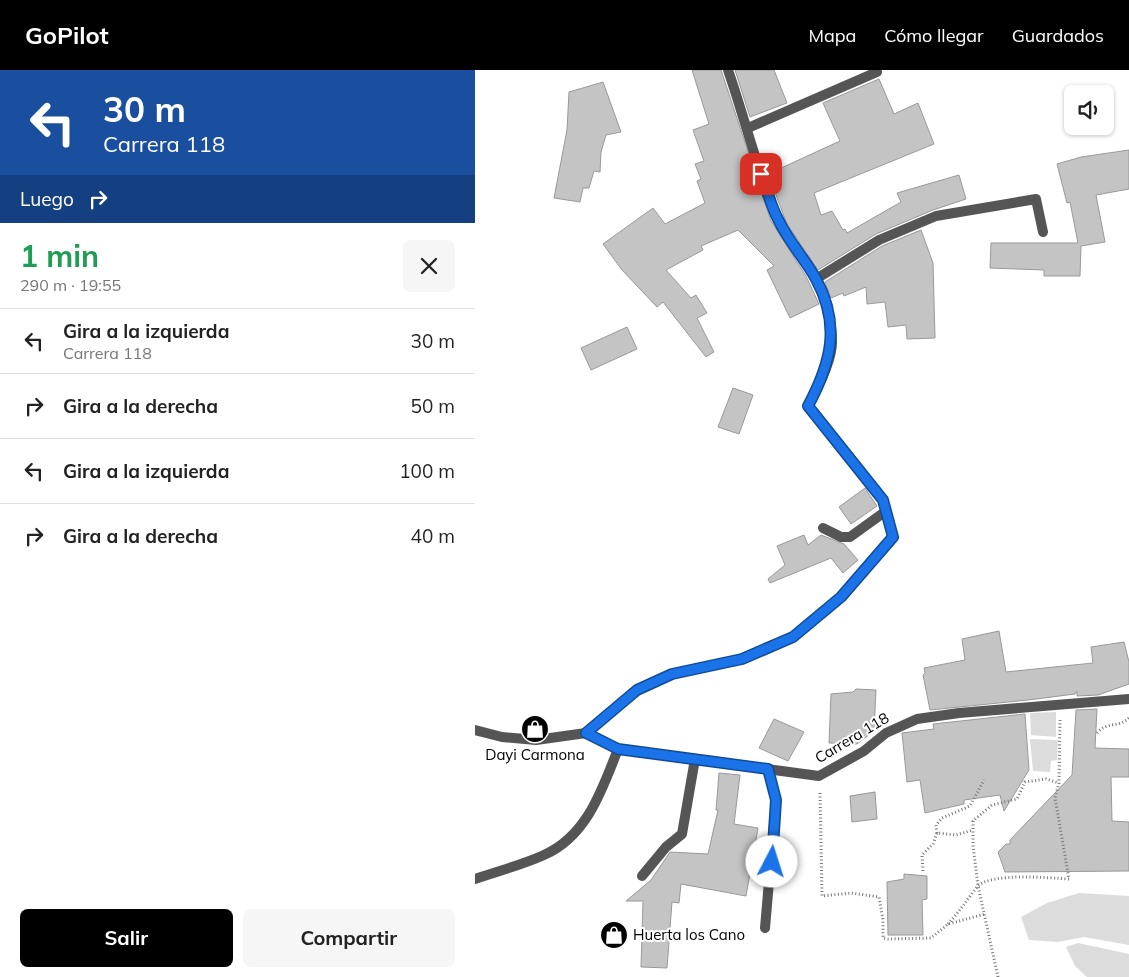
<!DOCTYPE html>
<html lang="es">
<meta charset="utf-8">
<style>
body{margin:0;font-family:Mulish,sans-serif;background:#f6f6f6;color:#222;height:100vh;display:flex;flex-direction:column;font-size:19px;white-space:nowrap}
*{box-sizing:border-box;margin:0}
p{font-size:16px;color:#767676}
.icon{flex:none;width:28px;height:28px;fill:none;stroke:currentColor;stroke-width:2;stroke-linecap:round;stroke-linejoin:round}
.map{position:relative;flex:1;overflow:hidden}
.panel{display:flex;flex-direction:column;background:#fff;width:475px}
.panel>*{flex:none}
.hud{background:#1a4fa0;color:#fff;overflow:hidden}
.controls{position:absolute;left:589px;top:15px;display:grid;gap:10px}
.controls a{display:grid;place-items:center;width:50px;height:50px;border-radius:8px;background:#fff;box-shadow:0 1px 4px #0004;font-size:25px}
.pin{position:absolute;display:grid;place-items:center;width:42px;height:42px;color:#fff;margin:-21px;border-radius:10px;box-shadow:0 2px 8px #0006}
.me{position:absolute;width:55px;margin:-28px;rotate:5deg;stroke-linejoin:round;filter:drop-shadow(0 0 4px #0008)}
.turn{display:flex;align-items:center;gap:18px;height:105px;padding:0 20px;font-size:22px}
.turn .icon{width:65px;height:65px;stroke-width:2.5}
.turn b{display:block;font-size:35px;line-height:42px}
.then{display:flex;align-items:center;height:48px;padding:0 20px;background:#0003;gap:10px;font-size:19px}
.round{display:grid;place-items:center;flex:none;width:52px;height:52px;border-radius:8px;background:#f6f6f6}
.summary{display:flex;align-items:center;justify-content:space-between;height:85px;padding:0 20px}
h1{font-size:30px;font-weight:700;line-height:38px;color:#1e9e55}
.primary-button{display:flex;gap:10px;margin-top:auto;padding:10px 20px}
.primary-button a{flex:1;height:58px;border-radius:8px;background:#000;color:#fff;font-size:20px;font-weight:700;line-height:58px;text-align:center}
.primary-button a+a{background:#f6f6f6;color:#222}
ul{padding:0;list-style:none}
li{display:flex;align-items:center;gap:15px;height:65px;padding:0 20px;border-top:1px solid #e0e0e0}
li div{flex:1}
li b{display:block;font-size:19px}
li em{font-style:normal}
header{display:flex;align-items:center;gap:30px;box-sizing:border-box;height:70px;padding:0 25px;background:#000;color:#fff}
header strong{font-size:24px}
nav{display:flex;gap:28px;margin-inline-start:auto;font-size:18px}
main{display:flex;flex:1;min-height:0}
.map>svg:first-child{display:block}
</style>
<header>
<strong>GoPilot</strong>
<nav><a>Mapa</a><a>Cómo llegar</a><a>Guardados</a></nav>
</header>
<main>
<section class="panel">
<div class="hud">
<div class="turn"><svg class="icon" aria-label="left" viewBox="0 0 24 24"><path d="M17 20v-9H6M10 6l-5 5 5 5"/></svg><div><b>30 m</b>Carrera 118</div></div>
<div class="then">Luego<svg class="icon" aria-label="right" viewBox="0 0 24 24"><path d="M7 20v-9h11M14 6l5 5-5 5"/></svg></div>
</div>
<div class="summary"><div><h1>1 min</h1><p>290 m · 19:55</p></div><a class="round"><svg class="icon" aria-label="close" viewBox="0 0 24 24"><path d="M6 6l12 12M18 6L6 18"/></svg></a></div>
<ul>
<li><svg class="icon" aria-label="left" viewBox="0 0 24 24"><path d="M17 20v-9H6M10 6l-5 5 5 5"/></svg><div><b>Gira a la izquierda</b><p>Carrera 118</p></div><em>30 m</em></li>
<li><svg class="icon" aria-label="right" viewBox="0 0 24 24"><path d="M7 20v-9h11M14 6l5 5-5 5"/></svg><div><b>Gira a la derecha</b></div><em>50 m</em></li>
<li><svg class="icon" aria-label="left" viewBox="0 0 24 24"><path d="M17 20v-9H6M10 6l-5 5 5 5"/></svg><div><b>Gira a la izquierda</b></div><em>100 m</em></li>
<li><svg class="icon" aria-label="right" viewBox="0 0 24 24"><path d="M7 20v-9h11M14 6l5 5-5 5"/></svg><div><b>Gira a la derecha</b></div><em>40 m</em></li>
</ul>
<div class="primary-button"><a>Salir</a><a>Compartir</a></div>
</section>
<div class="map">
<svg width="654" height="907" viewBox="0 0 654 907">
<rect width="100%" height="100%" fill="#fff"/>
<g fill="#dcdcdc">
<polygon points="581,642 581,667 556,665 555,643"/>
<polygon points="555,669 583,670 582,690 576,691 575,702 558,701"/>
<polygon points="604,823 654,826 654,875 609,867 583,872 554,870 546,847 572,833"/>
<polygon points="603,873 654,884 654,907 612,907 600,896 591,877"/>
</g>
<g fill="#c4c4c4" stroke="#999">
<polygon points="217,0 246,0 296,151 331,206 344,234 315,248 292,200 299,196 263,160 226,176 228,180 191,200 216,228 221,225 232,243 222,248 239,282 231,287 188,232 182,237 147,200 128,174 178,138 190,154 230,133 222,111 226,109 220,94 229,91 218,60 234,54"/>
<polygon points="260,0 299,0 312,33 275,47"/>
<polygon points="404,9 419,44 443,33 459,74 339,123 346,145 357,141 368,160 370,159 372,163 426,132 422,123 484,105 491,129 458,140 401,164 343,200 312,154 293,104 365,71 348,33"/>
<polygon points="128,12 146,62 131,65 126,82 125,102 119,101 114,118 108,118 105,132 79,128 92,60 94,22"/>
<polygon points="654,80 654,119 621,125 630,172 606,176 605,206 569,206 569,200 515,198 516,173 603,173 595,132 592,133 582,94 606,87"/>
<polygon points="446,160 458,193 460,268 432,269 431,255 413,257 410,232 392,234 391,217 369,226 368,223 356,228 350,212 407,176"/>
<polygon points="152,257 162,279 116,300 106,278"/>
<polygon points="258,318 278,325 264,364 243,357"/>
<polygon points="390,418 402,436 376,454 364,437"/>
<polygon points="329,465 333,475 346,465 369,474 383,490 368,503 356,488 295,513 293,509 310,495 302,476"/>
<polygon points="524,561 531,602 618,593 616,577 649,572 654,592 654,614 623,625 602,626 602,621 600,624 553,630 455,640 448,605 450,603 449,598 490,590 487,569"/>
<polygon points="381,619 401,620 399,661 382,674 354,673 356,624 378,622"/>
<polygon points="622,639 620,678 654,679 654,707 636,707 637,751 654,752 654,801 530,802 523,782 531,774 535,774 535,770 597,705 601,640"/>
<polygon points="550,644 554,700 529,741 525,725 489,730 489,734 450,743 445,710 432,712 427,663 459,659 458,654"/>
<polygon points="299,649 329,662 313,691 284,678"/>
<polygon points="244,703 265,705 259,754 283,758 271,826 206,814 204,833 197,832 192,898 166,897 168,831 151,831 176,810 195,782 233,784 243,740 241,740"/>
<polygon points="400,722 402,749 377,752 375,726"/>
<polygon points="429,804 452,806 452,829 447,830 448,865 413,865 412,812 429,809"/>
</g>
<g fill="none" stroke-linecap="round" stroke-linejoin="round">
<g stroke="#777" stroke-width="3" stroke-dasharray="1 2.5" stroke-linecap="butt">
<path d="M 622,663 C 632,651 644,658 654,648"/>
<polyline points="345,723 347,826 376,823 404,827 408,850 408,868 413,869 456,868 473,854 510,844"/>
<polyline points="462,763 461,755 467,748 495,736 509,710"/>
<polyline points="448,801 447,785 458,774 462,763 481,765 498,760"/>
<path d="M 473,854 C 484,842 492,830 502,817 C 515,802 574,808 594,809 L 580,728 L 584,713 L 585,650"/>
<polyline points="523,907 503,816 498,775 498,751 517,735 542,729 550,712 571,709 584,713"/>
</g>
<polyline stroke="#555" stroke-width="10" points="348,458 366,467 375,467 411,441"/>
<g stroke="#555" stroke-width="10">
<polyline points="273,58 402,2"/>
<polyline points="341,209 404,170 461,146 561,129 568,162"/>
<polyline points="0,660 27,667 61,670 111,663 143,679 344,706 389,681 411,663 442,649 484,643 654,629"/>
<path d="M 111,663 L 162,620 L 197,604 L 267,589 L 318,567 L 366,527 L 418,467 L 408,430 L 333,336 C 342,320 357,292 357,272 C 357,252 351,228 341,210 C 330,189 312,171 302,149 C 282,100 270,49 253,0"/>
<polyline points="167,806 191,777 207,764 220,689"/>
<path d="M 0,809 C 23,801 47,795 69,785 C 112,766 127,720 143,679"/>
<polyline points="290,858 301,730 293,699"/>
</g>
</g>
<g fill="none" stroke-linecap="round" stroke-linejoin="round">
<g stroke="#114b97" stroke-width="12">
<path id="route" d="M 286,104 C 292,119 296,137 304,151 C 314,172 330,189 341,209 C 366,255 356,293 333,336 L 408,430 L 418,467 L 366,527 L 318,567 L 267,589 L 197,604 L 162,620 L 111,663 L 143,679 L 293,699 L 301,730 L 297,792"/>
</g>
<use href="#route" stroke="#1a73e8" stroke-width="9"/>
</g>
<defs>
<g id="shop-disc" transform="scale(1.4375)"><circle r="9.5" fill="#000" stroke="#fff"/><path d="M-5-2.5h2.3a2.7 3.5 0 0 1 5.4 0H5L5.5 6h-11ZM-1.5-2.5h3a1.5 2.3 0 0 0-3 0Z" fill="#fff"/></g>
</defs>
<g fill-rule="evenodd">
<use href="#shop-disc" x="60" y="659"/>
<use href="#shop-disc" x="139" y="865"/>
</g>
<g text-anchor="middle" stroke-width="4" stroke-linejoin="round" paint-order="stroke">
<g font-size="15" fill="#000" stroke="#fff">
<text transform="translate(377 668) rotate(-31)" y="5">Carrera 118</text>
</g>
<g font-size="15" fill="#000" stroke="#fff">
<text x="60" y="690">Dayi Carmona</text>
<text x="158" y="870" text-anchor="start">Huerta los Cano</text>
</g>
</g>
</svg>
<div class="controls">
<a><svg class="icon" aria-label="sound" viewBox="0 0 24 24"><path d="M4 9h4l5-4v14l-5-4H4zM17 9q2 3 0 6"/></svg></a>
</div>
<div class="pin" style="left:286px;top:104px;background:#d93025"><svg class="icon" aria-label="arrive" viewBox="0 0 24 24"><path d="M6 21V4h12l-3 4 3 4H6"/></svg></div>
<svg class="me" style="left:297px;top:792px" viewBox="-20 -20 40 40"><circle r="19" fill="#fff"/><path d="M0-13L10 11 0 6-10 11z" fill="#1a73e8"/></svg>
</div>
</main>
